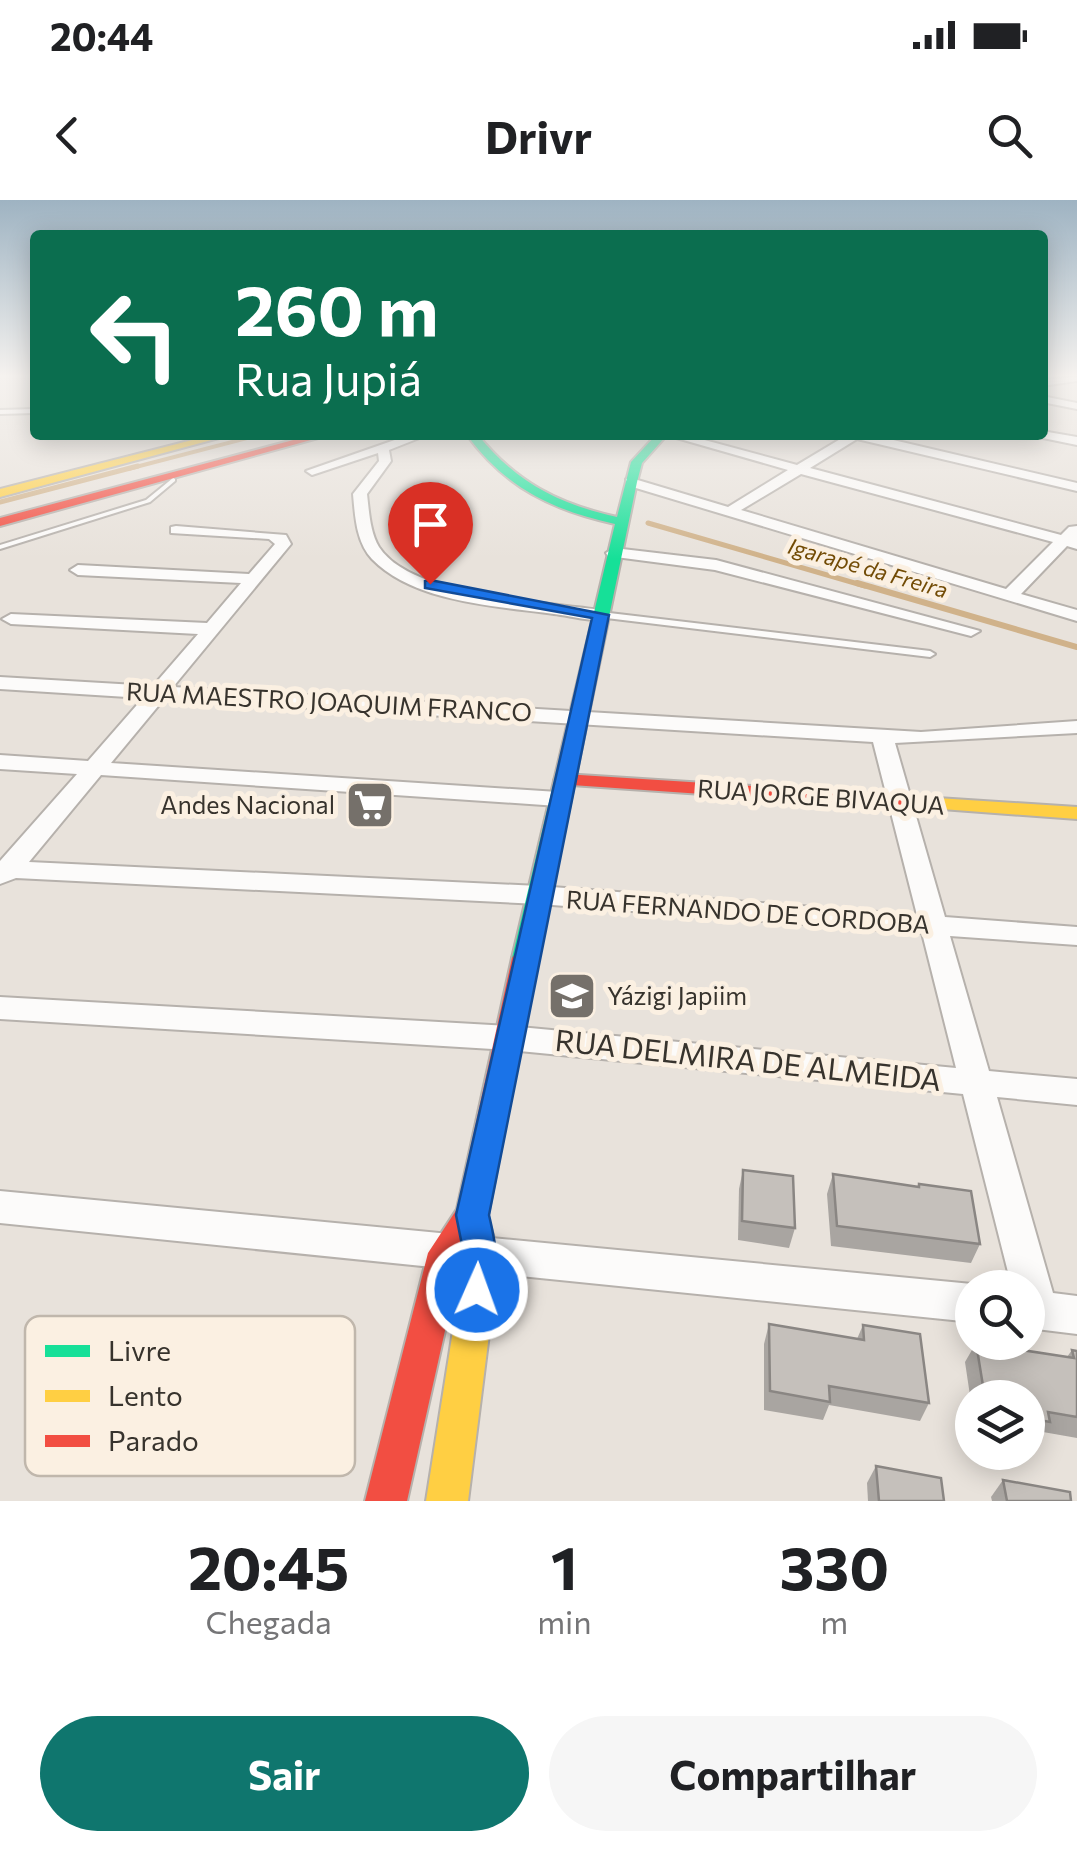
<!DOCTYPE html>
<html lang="pt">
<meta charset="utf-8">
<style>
body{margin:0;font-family:Commissioner,sans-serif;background:#f6f6f6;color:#202124;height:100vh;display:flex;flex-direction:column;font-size:38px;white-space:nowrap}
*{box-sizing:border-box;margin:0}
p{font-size:32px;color:#757577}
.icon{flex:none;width:55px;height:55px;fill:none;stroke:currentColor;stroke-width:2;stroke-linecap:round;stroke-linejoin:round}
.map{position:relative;height:1301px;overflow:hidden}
.side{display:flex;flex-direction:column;background:#fff;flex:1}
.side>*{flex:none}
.guide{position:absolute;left:30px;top:30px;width:1018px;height:210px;border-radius:10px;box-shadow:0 5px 25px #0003;background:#0b6e4f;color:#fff;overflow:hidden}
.tools{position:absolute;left:955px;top:1070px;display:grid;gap:20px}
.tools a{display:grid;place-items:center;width:90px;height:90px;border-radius:50%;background:#fff;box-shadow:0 5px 25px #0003;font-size:50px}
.pin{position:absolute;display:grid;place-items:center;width:85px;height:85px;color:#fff;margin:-102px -42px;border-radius:50% 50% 50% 0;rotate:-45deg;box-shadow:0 0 10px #0007}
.pin .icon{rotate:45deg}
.me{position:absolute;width:110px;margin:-55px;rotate:2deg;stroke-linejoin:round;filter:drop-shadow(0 0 8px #0008)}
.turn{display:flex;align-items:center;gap:35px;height:210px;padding:0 40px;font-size:45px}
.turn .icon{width:130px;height:130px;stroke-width:2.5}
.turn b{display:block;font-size:70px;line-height:85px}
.eta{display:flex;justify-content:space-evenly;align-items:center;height:170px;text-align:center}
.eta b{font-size:60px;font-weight:700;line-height:70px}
.primary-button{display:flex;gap:20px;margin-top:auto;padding:20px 40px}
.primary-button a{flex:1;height:115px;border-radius:60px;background:#0f766e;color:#fff;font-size:40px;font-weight:700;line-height:115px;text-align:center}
.primary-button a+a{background:#f6f6f6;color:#202124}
.status{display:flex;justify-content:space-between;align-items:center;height:70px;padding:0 50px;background:#fff;direction:ltr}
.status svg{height:28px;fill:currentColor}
header{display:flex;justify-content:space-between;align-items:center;height:130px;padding:0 40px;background:#fff;font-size:45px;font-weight:700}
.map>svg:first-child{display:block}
</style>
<div class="status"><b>20:44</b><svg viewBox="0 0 49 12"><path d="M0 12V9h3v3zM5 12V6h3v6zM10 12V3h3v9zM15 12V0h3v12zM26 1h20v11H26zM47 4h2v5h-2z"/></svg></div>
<header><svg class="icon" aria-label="back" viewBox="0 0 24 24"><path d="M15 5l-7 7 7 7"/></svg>Drivr<svg class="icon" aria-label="search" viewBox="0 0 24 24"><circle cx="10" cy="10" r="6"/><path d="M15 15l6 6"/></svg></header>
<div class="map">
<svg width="1077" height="1301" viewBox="0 0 1077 1301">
<rect width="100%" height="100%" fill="#e8e2db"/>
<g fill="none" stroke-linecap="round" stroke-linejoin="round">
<polyline stroke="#d0b28a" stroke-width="4" points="128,269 259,235"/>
<g stroke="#d0b28a" stroke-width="5">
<polyline points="0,302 138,266"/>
<polyline points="648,323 865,386"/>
</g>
<polyline stroke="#d0b28a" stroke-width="6" points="857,383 1077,447"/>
<g stroke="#b6b1ac" stroke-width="4">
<g id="lane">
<polygon points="35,209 35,213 0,214 0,210"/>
<polygon points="637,235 651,235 662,238 659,240"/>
<polygon points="173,278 175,279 175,281 150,302 0,349 0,345 146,300"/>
<polygon points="601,412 930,451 935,454 930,457 598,417 598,413"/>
</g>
</g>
<g stroke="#b6b1ac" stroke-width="4">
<g id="street">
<polygon points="1077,177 1077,181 1042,186 1042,180"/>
<polygon points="1042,196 1077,203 1077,209 1042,202"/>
<polygon points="1042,231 1077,237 1077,245 1038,237"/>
<path d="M 409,235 L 427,235 L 389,250 L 391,261 L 367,294 C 369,311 370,332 379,347 C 411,397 546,402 601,410 L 610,415 L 607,419 C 591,422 571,416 554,414 C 497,406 415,403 372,359 C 356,342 355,316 353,294 L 379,261 L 378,253 L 312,275 L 306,271 Z"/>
<path d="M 666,235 L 686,235 L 797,265 L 847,235 L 872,235 L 1077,283 L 1077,291 L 857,239 L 810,268 L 1061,335 L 1069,327 L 1077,326 L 1077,349 L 1067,346 L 1021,394 L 1077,410 L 1077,421 L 626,285 L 626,279 L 631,278 L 728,307 L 788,270 ZM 801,274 L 1053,342 L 1006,389 L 741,310 Z"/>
<path d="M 176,326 L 286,335 L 291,344 L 173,487 L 921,532 L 1077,521 L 1077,533 L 895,543 L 945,717 L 1077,727 L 1077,745 L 950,736 L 989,871 L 1077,879 L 1077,905 L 997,897 L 1053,1093 L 1077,1096 L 1077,1134 L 1028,1128 L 1028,1088 L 1012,1088 L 963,894 L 509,850 L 0,819 L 0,797 L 509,826 L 956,868 L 922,733 L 539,704 L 16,678 L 0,684 L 0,661 L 77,574 L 0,569 L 0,555 L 88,561 L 143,498 L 0,489 L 0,477 L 153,486 L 198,434 L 11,424 L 2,419 L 11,414 L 207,423 L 241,383 L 78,375 L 70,370 L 78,365 L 249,374 L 275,344 L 269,339 L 171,333 L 171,327 ZM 164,499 L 873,542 L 917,715 L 539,686 L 29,662 L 101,575 L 558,606 L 570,599 L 558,592 L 111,563 Z"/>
<polygon points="614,348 716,360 980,431 971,436 715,370 608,356 606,353"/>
<polygon points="0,991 972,1084 981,1088 972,1088 972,1122 0,1023"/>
</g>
</g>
<g stroke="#b6b1ac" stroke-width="4">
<path id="fast" d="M 467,235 L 478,235 C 516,282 558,304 617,317 L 631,262 L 656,235 L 667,235 L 642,263 L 637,282 L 538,758 L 534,764 L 516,764 L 512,758 L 615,324 C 552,310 506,288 467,235 Z"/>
</g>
<g stroke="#b6b1ac" stroke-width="4">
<g id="slow">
<polygon points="212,235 230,235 0,297 0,289"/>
<polygon points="922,597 1077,607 1077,619 915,607 911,603 915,599"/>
<polygon points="472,1000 484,1005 499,1055 468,1301 426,1301 465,1055 456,1015 460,1005"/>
</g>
</g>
<g stroke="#b6b1ac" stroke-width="4">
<g id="jam">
<polygon points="312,235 329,235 0,326 0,318"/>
<polygon points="564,574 922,597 933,603 922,609 557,584 554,580"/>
<polygon points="525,749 534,752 538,758 488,1015 461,1059 407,1301 365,1301 428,1053 457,1009 512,758 516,752"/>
</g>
</g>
<use href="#lane" fill="#fcfbfa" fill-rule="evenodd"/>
<use href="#street" fill="#fcfbfa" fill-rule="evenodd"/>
<use href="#fast" fill="#16e098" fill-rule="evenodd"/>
<use href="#slow" fill="#ffcf43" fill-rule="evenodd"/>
<use href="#jam" fill="#f24e42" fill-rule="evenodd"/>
</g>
<g fill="#a9a5a1">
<polygon points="743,970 795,1028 789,1048 738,1040 739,989"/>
<polygon points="833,974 918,987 919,984 980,1044 971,1063 831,1046 827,994"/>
<polygon points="769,1124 857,1139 863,1125 929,1203 920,1221 829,1205 823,1220 764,1210 764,1144"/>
<polygon points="976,1143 1067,1157 1072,1150 1077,1151 1077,1238 1043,1232 1037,1240 1028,1238 1028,1198 972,1198 972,1209 965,1162"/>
<polygon points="876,1266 944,1301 868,1301 867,1283"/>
<polygon points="1003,1280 1071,1301 992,1301 991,1297"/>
</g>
<g fill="#c5c0bb" stroke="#8a8683" stroke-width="2.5">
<polygon points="743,970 793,976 795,1028 742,1021"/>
<polygon points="833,974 919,987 919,984 971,991 980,1044 837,1026"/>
<polygon points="769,1124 864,1140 863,1125 920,1134 929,1203 829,1186 830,1202 770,1191"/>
<polygon points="976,1143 1074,1158 1072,1150 1077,1151 1077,1217 1048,1212 1050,1222 1028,1218 1028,1198 985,1198"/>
<polygon points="876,1266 941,1278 944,1301 879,1301"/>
<polygon points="1003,1280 1070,1292 1071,1301 1007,1301"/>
</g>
<linearGradient id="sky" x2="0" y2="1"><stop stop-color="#9eb3c2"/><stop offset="0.49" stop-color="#f5f2ef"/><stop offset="1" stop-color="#f5f2ef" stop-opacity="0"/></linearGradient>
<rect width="1077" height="359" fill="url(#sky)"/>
<path fill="#1a73e8" stroke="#114b97" stroke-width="2.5" d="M 430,380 L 609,415 L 489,1015 C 496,1045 502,1072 489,1102 L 477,1107 L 464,1102 L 459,1090 L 464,1055 L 456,1015 L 592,418 L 425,388 L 425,381 Z"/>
<defs>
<g id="supermarket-square" transform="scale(2.5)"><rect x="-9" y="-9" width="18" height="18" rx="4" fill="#75706a" stroke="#fbf0e2"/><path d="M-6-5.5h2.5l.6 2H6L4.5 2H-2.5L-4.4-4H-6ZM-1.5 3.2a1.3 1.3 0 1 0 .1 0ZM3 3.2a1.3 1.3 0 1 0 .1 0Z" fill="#fff"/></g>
<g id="school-square" transform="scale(2.5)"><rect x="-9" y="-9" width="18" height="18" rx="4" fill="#75706a" stroke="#fbf0e2"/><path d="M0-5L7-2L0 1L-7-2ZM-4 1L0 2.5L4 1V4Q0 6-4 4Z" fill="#fff"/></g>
</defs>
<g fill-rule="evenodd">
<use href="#supermarket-square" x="370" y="605"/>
<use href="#school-square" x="572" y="796"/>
</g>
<g text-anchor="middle" stroke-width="10" stroke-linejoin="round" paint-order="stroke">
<g font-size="22" font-style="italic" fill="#724b05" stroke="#fbf0e2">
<text transform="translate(868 368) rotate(16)" y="8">Igarapé da Freira</text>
</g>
<g font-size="25" fill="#37332d" stroke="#fbf0e2">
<text transform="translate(329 502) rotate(3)" y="9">RUA MAESTRO JOAQUIM FRANCO</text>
<text transform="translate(821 597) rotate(4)" y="9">RUA JORGE BIVAQUA</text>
<text transform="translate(748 712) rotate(4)" y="9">RUA FERNANDO DE CORDOBA</text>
</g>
<g font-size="25" fill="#37332d" stroke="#fbf0e2" text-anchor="end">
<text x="335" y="614">Andes Nacional</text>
<text x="607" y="805" text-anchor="start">Yázigi Japiim</text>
</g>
<g font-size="30" fill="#37332d" stroke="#fbf0e2">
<text transform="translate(748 861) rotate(6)" y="10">RUA DELMIRA DE ALMEIDA</text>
</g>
</g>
<rect x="25" y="1116" width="330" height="160" rx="15" fill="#fbf0e2" stroke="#c0b7ac" stroke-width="2.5"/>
<rect x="45" y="1145" width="45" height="12" fill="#16e098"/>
<rect x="45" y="1190" width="45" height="12" fill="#ffcf43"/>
<rect x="45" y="1235" width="45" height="12" fill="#f24e42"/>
<g font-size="28" fill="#37332d">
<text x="108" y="1161">Livre</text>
<text x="108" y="1206">Lento</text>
<text x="108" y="1251">Parado</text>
</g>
</svg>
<div class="tools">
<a><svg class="icon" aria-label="search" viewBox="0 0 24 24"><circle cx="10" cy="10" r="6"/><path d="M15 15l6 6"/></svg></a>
<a><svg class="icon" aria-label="layers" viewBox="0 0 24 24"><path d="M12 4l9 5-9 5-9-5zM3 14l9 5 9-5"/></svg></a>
</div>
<div class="pin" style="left:430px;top:384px;background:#d93025"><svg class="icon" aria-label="arrive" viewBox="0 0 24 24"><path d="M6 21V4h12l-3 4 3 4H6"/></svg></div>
<svg class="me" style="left:477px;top:1090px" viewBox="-20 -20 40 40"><circle r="17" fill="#1a73e8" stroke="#fff" stroke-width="3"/><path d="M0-11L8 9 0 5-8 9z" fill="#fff"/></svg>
<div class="guide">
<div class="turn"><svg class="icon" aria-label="left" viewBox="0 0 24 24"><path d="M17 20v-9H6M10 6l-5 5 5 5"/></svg><div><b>260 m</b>Rua Jupiá</div></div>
</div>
</div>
<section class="side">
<div class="eta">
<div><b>20:45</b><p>Chegada</p></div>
<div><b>1</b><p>min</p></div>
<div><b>330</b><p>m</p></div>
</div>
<div class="primary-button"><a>Sair</a><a>Compartilhar</a></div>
</section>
